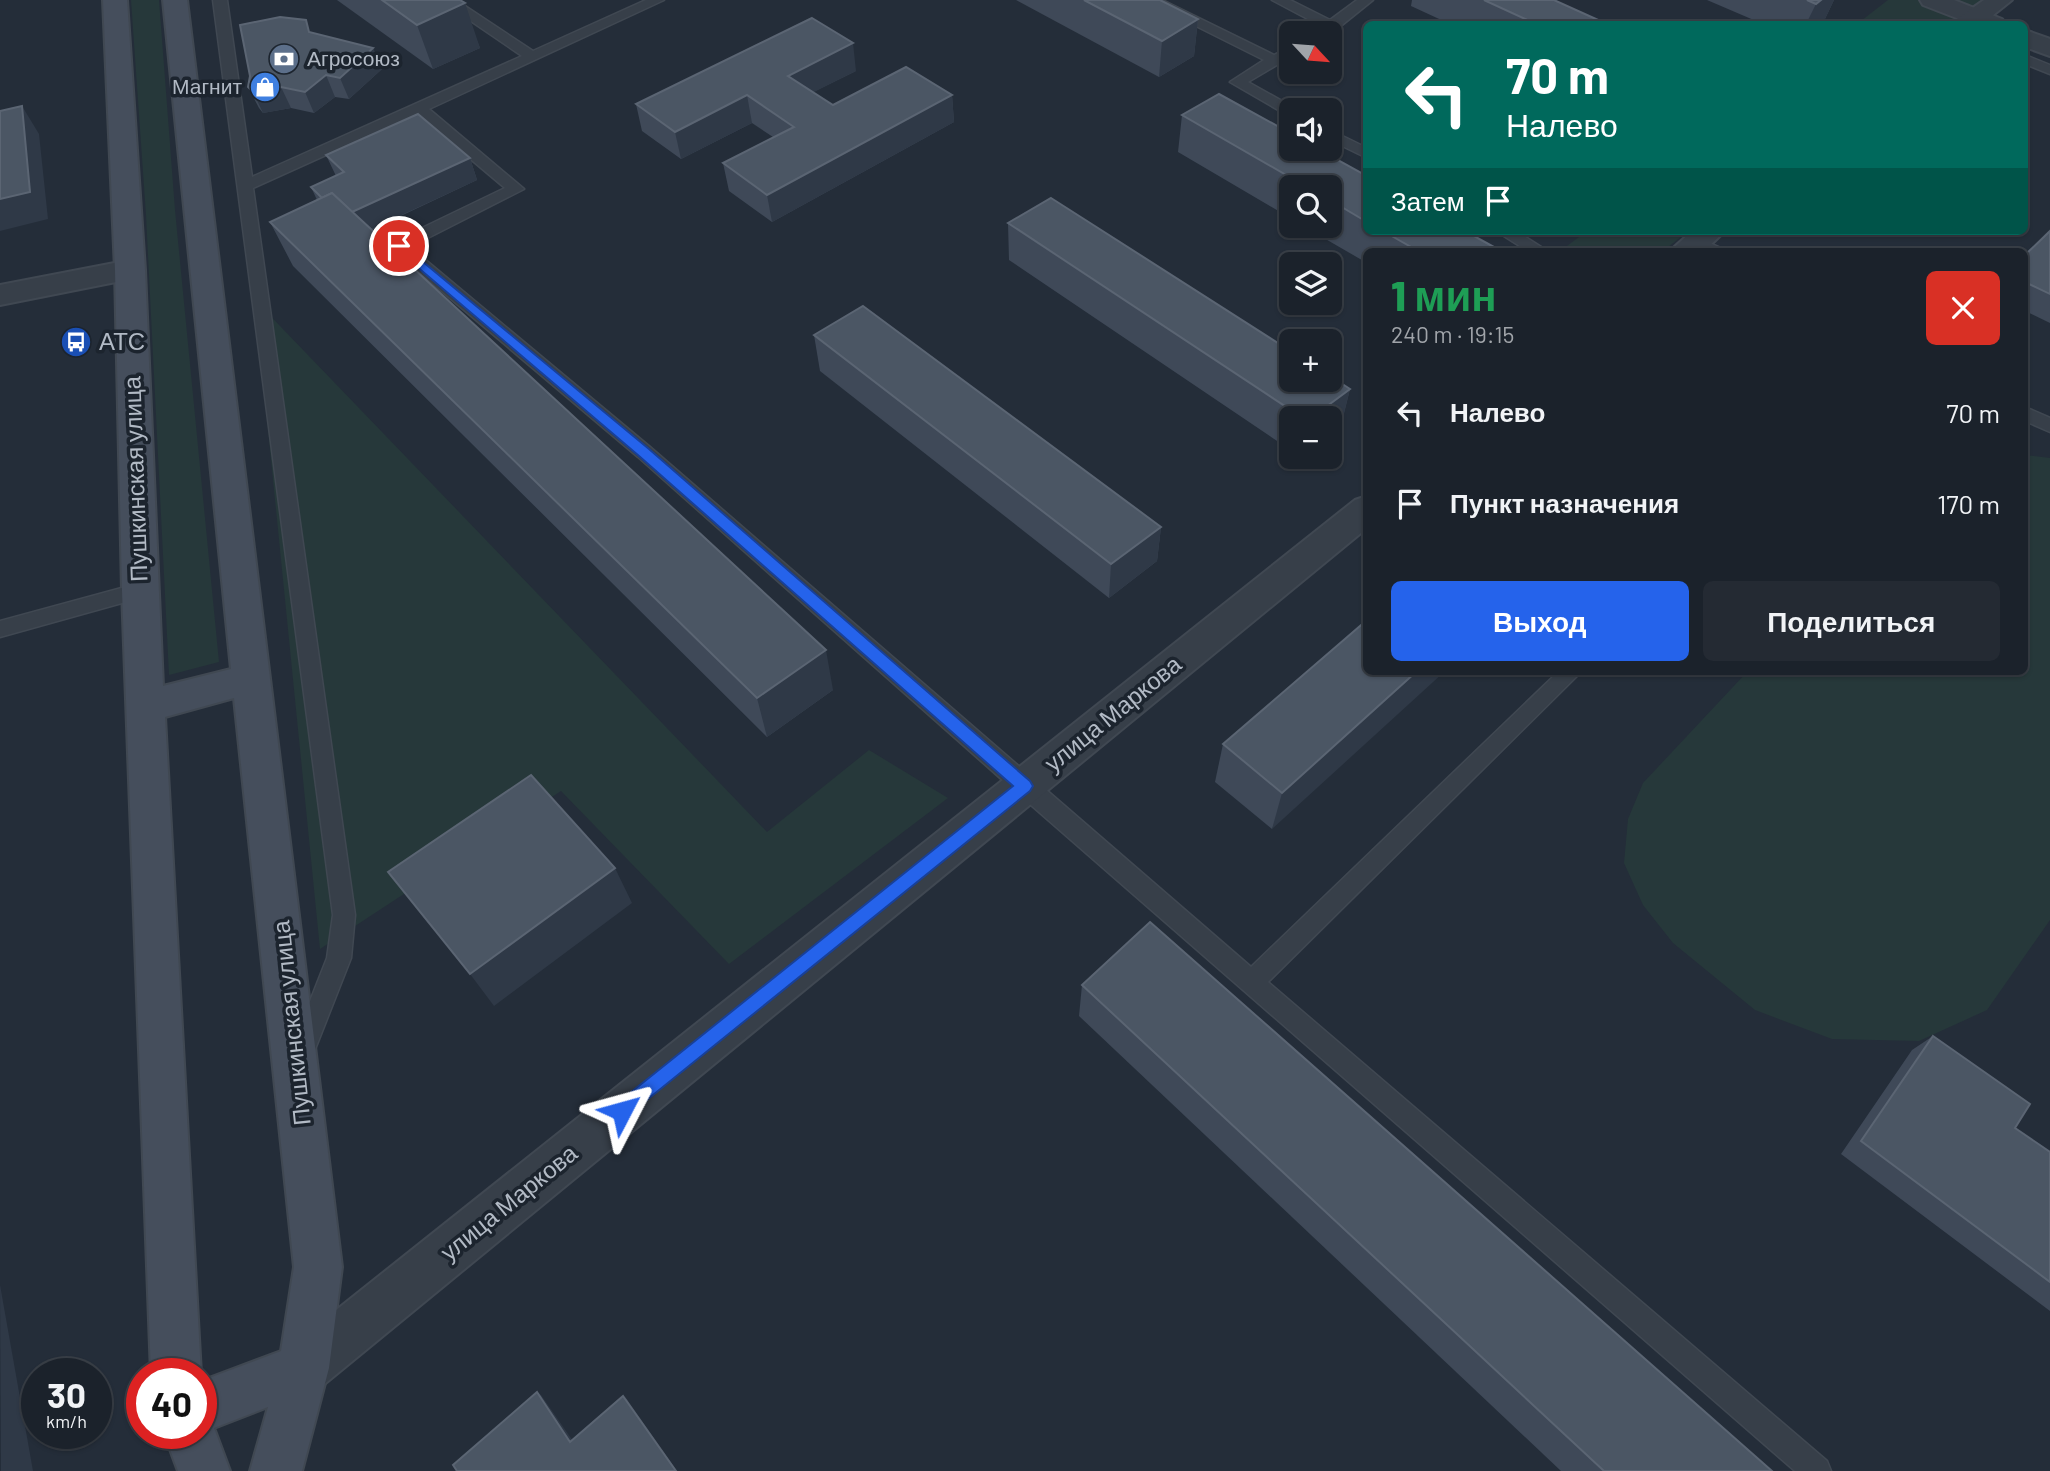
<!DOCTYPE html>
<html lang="ru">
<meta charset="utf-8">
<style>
body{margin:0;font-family:Barlow,sans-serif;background:#242a33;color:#f1f3f6;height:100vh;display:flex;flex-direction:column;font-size:26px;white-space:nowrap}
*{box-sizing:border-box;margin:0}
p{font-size:23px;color:#a0a4a9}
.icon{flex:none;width:38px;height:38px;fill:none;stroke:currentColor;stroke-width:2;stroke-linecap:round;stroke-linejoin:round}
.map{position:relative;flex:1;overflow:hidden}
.side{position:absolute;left:1363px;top:248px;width:665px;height:427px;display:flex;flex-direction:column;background:#1b222b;border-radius:10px;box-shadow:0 2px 5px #0004,0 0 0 2px #393f47}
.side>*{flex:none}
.hud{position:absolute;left:1363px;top:21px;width:665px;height:214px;border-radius:10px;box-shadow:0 2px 5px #0004,0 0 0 2px #393f47;background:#00695c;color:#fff;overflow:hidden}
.needle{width:46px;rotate:116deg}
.fabs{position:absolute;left:1279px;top:21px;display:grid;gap:14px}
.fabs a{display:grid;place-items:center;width:63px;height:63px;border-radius:10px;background:#1b222b;box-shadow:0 2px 5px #0004,0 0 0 2px #393f47;font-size:35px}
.speed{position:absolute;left:21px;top:1358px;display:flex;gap:14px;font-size:35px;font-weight:700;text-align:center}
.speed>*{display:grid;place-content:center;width:91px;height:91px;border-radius:50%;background:#1b222b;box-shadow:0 2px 5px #0004,0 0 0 2px #393f47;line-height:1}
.speed small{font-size:18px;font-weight:400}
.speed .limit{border:10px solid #d22;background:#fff;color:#111}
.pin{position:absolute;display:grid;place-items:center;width:60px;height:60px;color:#fff;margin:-30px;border:4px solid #fff;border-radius:50%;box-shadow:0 2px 7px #0007}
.me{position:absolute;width:77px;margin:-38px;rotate:51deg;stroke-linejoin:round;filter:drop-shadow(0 0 5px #0008)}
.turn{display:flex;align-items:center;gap:24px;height:147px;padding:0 28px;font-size:32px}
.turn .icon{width:91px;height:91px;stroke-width:2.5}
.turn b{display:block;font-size:49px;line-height:60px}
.then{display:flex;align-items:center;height:66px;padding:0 28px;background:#0003;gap:14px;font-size:26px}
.round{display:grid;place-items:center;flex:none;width:74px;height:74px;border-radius:10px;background:#242a33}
.overview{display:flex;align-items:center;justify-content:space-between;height:119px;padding:0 28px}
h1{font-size:42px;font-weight:800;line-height:52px;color:#1e9e55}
.cta{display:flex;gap:14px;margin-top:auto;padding:14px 28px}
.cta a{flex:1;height:80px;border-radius:10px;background:#2563eb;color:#fff;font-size:28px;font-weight:800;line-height:80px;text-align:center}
.cta a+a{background:#242a33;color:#f1f3f6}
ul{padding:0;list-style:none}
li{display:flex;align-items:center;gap:21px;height:91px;padding:0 28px}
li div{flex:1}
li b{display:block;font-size:26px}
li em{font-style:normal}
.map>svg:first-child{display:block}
</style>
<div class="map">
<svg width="2050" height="1471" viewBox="0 0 2050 1471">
<rect width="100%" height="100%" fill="#242d39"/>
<g fill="#26383a">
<polygon points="131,0 159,0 175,210 219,662 169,675 146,215"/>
<polygon points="1888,0 1982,0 1951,24 1857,24"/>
<polygon points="1587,231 1688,231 1662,252 1559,252"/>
<polygon points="255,300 767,832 869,750 948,798 729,964 561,791 320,949"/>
<polygon points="2025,455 2050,458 2050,920 1987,1010 1919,1041 1832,1039 1755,1010 1673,943 1643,905 1624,863 1628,819 1643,783 1747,672 2025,672"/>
</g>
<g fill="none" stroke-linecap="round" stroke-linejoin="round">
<g stroke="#404852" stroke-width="3">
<g id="service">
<polygon points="213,0 227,0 252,177 522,56 440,0 456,0 533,51 646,0 664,0 429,109 524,189 410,247 650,447 1251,967 1558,672 1581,672 1268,982 1827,1461 1831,1471 1795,1471 1016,792 638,457 393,250 391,246 393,242 505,188 417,114 253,188 355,915 351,958 314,1052 311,1060 302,1064 293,1060 290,1052 327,958 333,915"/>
<polygon points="1144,0 1162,0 1274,55 1292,46 1292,56 1248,82 1298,110 1292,110 1292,116 1287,115 1230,82 1264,60"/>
<polygon points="1272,0 1290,0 1330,20 1357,0 1373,0 1337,29 1329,33 1313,33 1321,26"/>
<polygon points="2025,55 2050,65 2050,74 2025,64"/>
<polygon points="1330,130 1367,148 1367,158 1330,140"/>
<polygon points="1496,231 1516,231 1549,252 1529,252"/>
<path d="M 1696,237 L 1721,248 L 1723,252 C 1709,252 1697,253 1688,242 L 1690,238 Z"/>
<polygon points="2025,407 2050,418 2050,432 2025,421"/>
<polygon points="140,583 147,586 150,591 147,596 0,637 0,621"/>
</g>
</g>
<g stroke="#404852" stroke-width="4">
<g id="minor">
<polygon points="1920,0 1954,0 2002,19 2006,24 1972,24 1923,5"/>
<polygon points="2025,30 2050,39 2050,56 2025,47"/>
<polygon points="130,260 141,263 145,270 141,277 0,305 0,285"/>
</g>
</g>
<g stroke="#404852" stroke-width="4">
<g id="tertiary">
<polygon points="1984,0 2012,0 1982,24 1954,24 1957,19"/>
<polygon points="1692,231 1725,231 1703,252 1669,252"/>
<polygon points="1367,496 1367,528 322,1386 304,1393 286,1386 279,1368 286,1350 1355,500"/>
</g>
</g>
<g stroke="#404852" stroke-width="4">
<polygon id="secondary" points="103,0 127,0 145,270 163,686 231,669 163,0 187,0 342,1267 329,1368 302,1471 250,1471 268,1407 214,1428 230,1471 178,1471 164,1433 201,1433 201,1381 281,1351 294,1267 234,698 165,717 201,1374 151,1374 122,591 115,270"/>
</g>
<use href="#service" fill="#373f49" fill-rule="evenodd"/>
<use href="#minor" fill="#373f49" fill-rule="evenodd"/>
<use href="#tertiary" fill="#373f49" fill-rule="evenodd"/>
<use href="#secondary" fill="#454e5c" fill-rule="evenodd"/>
</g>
<g fill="#3f4958">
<polygon points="337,0 460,0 480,48 433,69"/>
<polygon points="1016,0 1160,0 1198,19 1194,56 1159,77"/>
<polygon points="1412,0 1554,0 1607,24 1450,24 1411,6"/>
<polygon points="1707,0 1834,0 1824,21 1819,24 1763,24"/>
<polygon points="311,33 373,48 382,69 349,99 335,97 314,113 291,108 263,113 259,108 248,87"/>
<polygon points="856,71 813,92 833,105 952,95 954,122 772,222 729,191 723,163 773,137 752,123 681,159 642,131 636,104"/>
<polygon points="1182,115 1367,176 1367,231 1465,231 1503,252 1367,252 1367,263 1303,226 1330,226 1330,187 1292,187 1292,219 1178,152"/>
<polygon points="326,155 470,158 477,180 371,230 833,690 767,737 293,266 270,222 317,200 311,187 336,176"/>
<polygon points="1051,198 1292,352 1292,380 1330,380 1330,376 1350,389 1341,425 1330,433 1330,418 1292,418 1292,451 1009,260 1008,223"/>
<polygon points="2050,231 2050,323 2025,311 2025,255"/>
<polygon points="814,335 1161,527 1157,561 1109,598 820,371"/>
<polygon points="1367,620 1272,829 1215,782 1223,744"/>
<polygon points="1082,985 1772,1471 1561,1471 1079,1016"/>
<polygon points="1933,1036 2015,1128 2050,1152 2050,1311 1841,1154 1912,1050"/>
</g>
<g fill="#2f3947">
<polygon points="1821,0 1834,0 1824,21 1819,24 1806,24 1816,4"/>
<polygon points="465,3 480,48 433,69 417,25"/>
<polygon points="1198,19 1194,56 1159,77 1162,41"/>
<polygon points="853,43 856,71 792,103 788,76"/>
<polygon points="373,48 382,69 349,99 340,78"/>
<polygon points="326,75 335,97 314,113 305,92"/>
<polygon points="281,87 291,108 263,113 253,92"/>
<polygon points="747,95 752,123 681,159 675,132"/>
<polygon points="952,95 954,122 772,222 767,195"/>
<polygon points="22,106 39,134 48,219 0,231 0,199"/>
<polygon points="470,158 477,180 352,238 342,217"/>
<polygon points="1350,389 1341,425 1330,433 1330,418 1311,418"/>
<polygon points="1161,527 1157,561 1109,598 1111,564"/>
<polygon points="826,650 833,690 767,737 757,698"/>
<polygon points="1416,672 1444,672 1272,829 1282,793"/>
<polygon points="615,868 632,903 494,1006 470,974"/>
<polygon points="0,1285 33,1471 1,1471"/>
<polygon points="537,1392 541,1395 575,1444 570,1442"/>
<polygon points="623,1396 626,1398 677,1471 676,1471"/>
</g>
<g fill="#4b5664" stroke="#5b6573" stroke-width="2">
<polygon points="382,0 460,0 465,3 417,25"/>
<polygon points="1084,0 1160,0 1198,19 1162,41"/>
<polygon points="1484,0 1554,0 1607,24 1536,24"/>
<polygon points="1807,0 1821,0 1816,4"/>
<polygon points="280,17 306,20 309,32 373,48 340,78 326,75 305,92 281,87 253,92 248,87 250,76 240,25"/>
<polygon points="812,18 853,43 788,76 833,105 906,67 952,95 767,195 723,163 794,127 747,95 675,132 636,104"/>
<polygon points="1219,94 1292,134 1292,149 1318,149 1367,176 1367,222 1330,200 1330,187 1307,187 1182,115"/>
<polygon points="22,106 30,192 0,199 0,111"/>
<polygon points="418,114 470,158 352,212 332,193 322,198 311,187 344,172 326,155"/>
<polygon points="332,193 826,650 757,698 270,222"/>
<polygon points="1051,198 1292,352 1292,380 1330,380 1330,376 1350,389 1311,418 1303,418 1008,223"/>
<polygon points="1383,231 1465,231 1503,252 1420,252"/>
<polygon points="2050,231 2050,294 2025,282 2025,255"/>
<polygon points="863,306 1161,527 1111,564 814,335"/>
<polygon points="1367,620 1367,672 1416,672 1282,793 1223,744"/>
<polygon points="531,775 615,868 470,974 388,872"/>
<polygon points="1150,922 1772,1471 1604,1471 1082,985"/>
<polygon points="1933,1036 2030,1104 2015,1128 2050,1152 2050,1282 1861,1141"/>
<polygon points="537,1392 570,1442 623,1396 676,1471 457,1471 453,1465"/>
</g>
<polygon fill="#2563eb" stroke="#184099" stroke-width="2" points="399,242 649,449 1030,781 1033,786 1030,791 622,1120 615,1118 613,1111 615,1105 1013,786 639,456 395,248 393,246"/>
<defs>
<g id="bank-disc" transform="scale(1.575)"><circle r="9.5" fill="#5c6f8a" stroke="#1c242e"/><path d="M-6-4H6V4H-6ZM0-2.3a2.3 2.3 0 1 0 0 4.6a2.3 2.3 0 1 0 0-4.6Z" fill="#fff"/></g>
<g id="shop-disc" transform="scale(1.575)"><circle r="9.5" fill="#3f7fe0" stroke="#1c242e"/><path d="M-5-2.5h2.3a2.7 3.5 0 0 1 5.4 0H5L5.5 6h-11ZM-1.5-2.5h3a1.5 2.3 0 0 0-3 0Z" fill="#fff"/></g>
<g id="bus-disc" transform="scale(1.575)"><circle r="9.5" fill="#1a4fb4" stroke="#1c242e"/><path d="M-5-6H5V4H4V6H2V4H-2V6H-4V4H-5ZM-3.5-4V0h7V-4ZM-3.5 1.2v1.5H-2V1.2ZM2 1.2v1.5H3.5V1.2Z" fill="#fff"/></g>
</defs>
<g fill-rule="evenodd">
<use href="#bank-disc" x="284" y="59"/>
<use href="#shop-disc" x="265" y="87"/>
<use href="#bus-disc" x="76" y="342"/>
</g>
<g text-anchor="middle" stroke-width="7" stroke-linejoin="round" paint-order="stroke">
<g font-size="21" fill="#b2bac5" stroke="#1c242e" text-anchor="start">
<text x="307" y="66">Агросоюз</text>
<text x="242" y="94" text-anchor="end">Магнит</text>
</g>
<g font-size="24" fill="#b2bac5" stroke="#1c242e" text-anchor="start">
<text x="99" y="350">АТС</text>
</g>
<g font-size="24" fill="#b2bac5" stroke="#1c242e">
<text transform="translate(136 479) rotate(-92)" y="8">Пушкинская улица</text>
<text transform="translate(1113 714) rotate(-39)" y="8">улица Маркова</text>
<text transform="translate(292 1023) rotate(-96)" y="8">Пушкинская улица</text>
<text transform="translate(509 1203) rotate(-39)" y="8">улица Маркова</text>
</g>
</g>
</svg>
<div class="fabs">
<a><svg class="needle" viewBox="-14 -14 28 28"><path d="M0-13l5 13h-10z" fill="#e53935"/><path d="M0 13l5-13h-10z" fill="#a0a4a9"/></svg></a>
<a><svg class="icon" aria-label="sound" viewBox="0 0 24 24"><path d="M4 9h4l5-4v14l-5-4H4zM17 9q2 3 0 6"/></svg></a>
<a><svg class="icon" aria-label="search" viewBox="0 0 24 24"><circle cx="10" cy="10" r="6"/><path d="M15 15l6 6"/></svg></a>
<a><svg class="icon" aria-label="layers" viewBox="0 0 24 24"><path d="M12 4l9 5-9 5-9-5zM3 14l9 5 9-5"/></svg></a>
<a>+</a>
<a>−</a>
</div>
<div class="speed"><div>30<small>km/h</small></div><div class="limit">40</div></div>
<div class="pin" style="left:399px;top:246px;background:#d93025"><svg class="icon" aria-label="arrive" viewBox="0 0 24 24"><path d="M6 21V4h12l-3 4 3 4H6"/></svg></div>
<svg class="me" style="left:622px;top:1111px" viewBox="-20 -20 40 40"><path d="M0-17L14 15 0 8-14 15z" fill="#2563eb" stroke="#fff" stroke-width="4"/></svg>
<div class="hud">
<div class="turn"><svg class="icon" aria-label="left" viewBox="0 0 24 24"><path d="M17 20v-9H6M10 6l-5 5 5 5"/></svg><div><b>70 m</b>Налево</div></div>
<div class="then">Затем<svg class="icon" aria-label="arrive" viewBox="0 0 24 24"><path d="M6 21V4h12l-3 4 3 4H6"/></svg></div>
</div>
<section class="side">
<div class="overview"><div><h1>1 мин</h1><p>240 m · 19:15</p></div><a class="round" style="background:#d93025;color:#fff"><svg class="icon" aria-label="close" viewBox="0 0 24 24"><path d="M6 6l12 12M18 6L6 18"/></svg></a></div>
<ul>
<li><svg class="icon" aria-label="left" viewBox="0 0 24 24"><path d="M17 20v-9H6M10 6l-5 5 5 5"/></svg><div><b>Налево</b></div><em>70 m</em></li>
<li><svg class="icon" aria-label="arrive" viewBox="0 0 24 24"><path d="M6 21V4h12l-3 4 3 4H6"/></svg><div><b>Пункт назначения</b></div><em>170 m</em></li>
</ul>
<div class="cta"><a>Выход</a><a>Поделиться</a></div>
</section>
</div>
